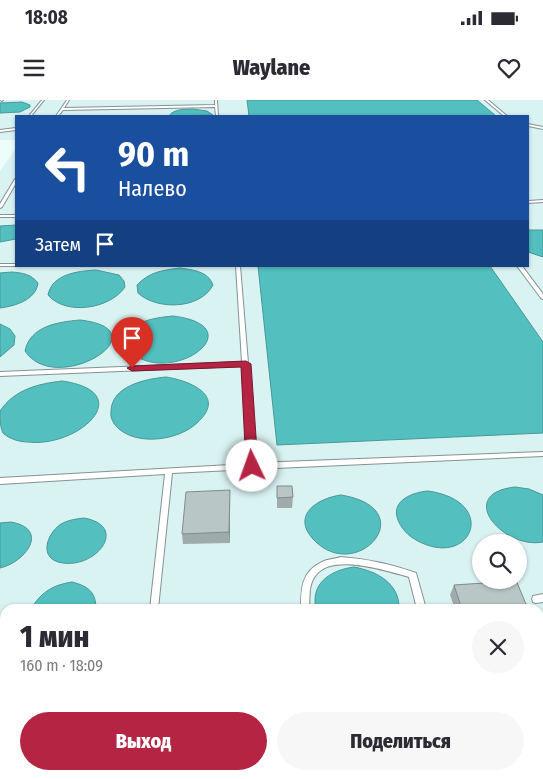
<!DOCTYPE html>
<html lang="ru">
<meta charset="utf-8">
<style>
body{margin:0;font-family:"Fira Sans Condensed",sans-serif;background:#f7f7f7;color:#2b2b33;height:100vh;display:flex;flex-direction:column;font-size:19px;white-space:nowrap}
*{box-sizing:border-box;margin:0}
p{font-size:16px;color:#7c7c81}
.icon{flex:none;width:28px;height:28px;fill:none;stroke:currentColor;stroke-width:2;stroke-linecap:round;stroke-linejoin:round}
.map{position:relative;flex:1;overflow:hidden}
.drawer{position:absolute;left:0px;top:504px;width:544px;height:176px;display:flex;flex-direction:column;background:#fff;border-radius:15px 15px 0 0;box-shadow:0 1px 4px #0004}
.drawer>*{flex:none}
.guide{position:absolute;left:15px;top:15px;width:514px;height:152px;border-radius:0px;box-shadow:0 1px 4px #0004;background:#1a4fa0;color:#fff;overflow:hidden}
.controls{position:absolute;left:472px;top:434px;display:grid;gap:10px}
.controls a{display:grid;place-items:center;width:55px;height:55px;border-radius:50%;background:#fff;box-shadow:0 1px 4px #0004;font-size:25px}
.pin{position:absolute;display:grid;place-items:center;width:42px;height:42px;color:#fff;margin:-51px -21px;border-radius:50% 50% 50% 0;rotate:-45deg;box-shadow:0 0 5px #0007}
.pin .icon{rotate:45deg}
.me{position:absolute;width:55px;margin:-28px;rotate:357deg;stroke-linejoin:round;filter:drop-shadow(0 0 4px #0008)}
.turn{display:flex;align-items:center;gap:18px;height:105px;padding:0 20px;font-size:22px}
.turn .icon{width:65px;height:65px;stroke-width:2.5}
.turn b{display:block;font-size:35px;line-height:42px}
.then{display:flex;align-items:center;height:48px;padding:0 20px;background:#0003;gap:10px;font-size:19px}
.round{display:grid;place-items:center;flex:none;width:52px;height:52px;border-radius:26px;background:#f7f7f7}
.overview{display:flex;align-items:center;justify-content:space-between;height:85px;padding:0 20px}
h1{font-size:30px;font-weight:800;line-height:38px}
.cta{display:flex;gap:10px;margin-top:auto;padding:10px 20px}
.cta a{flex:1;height:58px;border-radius:30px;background:#b62443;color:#fff;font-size:20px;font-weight:800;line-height:58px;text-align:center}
.cta a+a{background:#f7f7f7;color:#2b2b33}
.status{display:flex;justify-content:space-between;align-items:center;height:35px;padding:0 25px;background:#fff;direction:ltr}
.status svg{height:14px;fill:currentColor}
header{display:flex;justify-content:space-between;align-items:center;height:65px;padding:0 20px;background:#fff;font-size:22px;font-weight:800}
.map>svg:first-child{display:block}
</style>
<div class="status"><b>18:08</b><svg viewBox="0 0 49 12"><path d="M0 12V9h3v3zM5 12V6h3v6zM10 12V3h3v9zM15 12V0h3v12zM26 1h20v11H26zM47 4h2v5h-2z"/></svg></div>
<header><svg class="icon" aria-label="menu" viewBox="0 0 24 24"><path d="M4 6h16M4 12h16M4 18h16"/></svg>Waylane<svg class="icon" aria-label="heart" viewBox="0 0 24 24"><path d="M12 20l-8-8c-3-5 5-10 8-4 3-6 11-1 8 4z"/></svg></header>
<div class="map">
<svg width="543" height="679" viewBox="0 0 543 679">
<rect width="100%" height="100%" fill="#edfdfc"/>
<path fill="#d9f2f2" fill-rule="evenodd" d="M 0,0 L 543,0 L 543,679 L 0,679 L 0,71 L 16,48 L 16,166 L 528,166 L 528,16 L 16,16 L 16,40 L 0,40 ZM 481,442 L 519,442 L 519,480 L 481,480 ZM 5,509 L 539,509 L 539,675 L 5,675 Z"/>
<g fill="#53bfbf" stroke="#4a9898">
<polygon points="247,0 477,0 496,16 249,16"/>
<polygon points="22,2 30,5 30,7 20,12 0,13 0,3"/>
<path d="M 193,9 L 207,11 L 213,15 L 169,16 C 173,9 185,9 193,9 Z"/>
<polygon points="16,125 16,139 0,142 0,126"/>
<polygon points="528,130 543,130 543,157 528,152"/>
<polygon points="258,166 490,166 543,242 543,333 277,345"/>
<path d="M 180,168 C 193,170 208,171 213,185 C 200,210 156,210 138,193 L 137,185 C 149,172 163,170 180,168 Z"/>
<path d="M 96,170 L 119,175 L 124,181 L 125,187 C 110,209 66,216 48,195 C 52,174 78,171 96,170 Z"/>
<path d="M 12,172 C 23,173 31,174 38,183 C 36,200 15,206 0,208 L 0,173 Z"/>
<path d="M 173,216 C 259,227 165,293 125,247 C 124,222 152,218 173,216 Z"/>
<path d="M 80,220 C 166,230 56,298 25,251 C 30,226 58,222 80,220 Z"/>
<polygon points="0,224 10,229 15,236 14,245 0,257"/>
<path d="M 166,277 C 191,281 227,296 197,323 C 179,340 139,346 119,329 C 114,325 110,318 111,312 C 111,286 145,279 166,277 Z"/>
<path d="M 62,281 C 139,292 79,348 28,342 C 20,342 9,339 3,333 C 0,327 0,318 0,311 C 15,289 38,284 62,281 Z"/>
<path d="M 515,387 L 529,389 L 543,395 L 543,442 C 504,450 454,394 515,387 Z"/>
<path d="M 428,391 C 498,401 473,466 422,443 C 411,438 403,432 398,420 C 390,400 414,392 428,391 Z"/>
<path d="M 341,395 C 425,409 356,486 313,439 C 291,415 318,398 341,395 Z"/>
<path d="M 84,418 C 129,426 97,468 63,463 C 38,460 46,434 61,424 C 68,420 76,419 84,418 Z"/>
<path d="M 11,422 C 50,429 26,462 0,468 L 0,423 Z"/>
<path d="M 354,467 C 376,471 400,483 399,509 L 316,509 C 310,483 331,470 354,467 Z"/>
<path d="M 72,482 C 88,486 96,492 96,509 L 31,509 C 41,492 53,485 72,482 Z"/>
</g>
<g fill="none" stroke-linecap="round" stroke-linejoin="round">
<g stroke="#859392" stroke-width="2">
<g id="service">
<polygon points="0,0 3,0 2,1"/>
<polygon points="42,0 44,0 31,16 29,16"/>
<polygon points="67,0 69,0 64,8 215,5 215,0 217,0 218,16 216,16 215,7 63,10 58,16 56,16"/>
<polygon points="485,0 488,0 507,16 504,16"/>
<polygon points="528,24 543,27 543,29 528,26"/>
<polygon points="16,28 16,30 0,32 0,30"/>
<polygon points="15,79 16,79 16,83 2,107 0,108 0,104"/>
<polygon points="543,100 543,102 528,103 528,101"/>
<rect x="0" y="115" width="16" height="2"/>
<polygon points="0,164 16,164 17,166 0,166"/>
<polygon points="236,166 240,166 248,263 249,264 248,265 255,363 543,352 543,356 252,369 172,373 158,509 150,509 165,374 0,384 0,378 248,364 242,266 0,276 0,272 242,262"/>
<polygon points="517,166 522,166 543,194 543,199 541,198"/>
<path d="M 341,457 C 367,459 391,464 416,473 L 426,509 L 417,509 L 409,477 C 387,471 333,453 316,475 C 308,484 310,498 309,509 L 301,509 C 301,489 301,472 322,462 C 327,459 335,459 341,457 Z"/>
<polygon points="543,494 543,502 536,503 533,502 532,499 533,496"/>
<rect x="0" y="624" width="5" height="10"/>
<rect x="539" y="653" width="4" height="10"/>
</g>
</g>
<use href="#service" fill="#fff" fill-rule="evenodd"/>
</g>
<g fill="#9eabaa">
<polygon points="277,386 293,397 292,408 277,408"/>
<polygon points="230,401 230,443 183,444 182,434"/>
<polygon points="489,480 516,480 528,509 455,509 450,495 454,485 490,483"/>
<polygon points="539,534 543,545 543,592 539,592"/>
<polygon points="5,586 5,621 0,621 0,587"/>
</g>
<polygon fill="#818b8b" points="230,390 230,443 229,432"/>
<g fill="#b8c7c6" stroke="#818b8b">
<polygon points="277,386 292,386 293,397 277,398"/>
<polygon points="230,390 229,432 182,434 186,392"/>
<polygon points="498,480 516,480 528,509 462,509 454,485 499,482"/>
<polygon points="539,534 543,545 543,583 539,583"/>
<polygon points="5,586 5,611 0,611 0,587"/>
</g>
<polygon fill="#b62443" stroke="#76172c" points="246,261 251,264 258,366 252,370 246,366 241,267 132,271 127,268 132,266"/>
</svg>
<div class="controls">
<a><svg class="icon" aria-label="search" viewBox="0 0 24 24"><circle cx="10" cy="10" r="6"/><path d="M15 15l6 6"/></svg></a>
</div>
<div class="pin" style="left:132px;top:268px;background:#d93025"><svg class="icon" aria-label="arrive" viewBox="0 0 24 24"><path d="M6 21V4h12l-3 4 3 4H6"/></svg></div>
<svg class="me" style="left:252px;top:366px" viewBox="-20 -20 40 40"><circle r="19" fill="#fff"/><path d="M0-13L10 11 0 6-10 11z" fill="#b62443"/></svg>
<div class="guide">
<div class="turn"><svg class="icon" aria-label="left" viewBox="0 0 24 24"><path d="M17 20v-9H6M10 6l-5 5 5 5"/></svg><div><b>90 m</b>Налево</div></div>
<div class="then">Затем<svg class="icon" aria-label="arrive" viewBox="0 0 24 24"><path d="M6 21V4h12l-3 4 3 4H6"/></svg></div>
</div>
<section class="drawer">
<div class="overview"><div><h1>1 мин</h1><p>160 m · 18:09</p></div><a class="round"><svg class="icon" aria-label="close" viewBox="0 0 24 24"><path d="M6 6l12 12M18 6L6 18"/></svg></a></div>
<div class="cta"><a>Выход</a><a>Поделиться</a></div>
</section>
</div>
